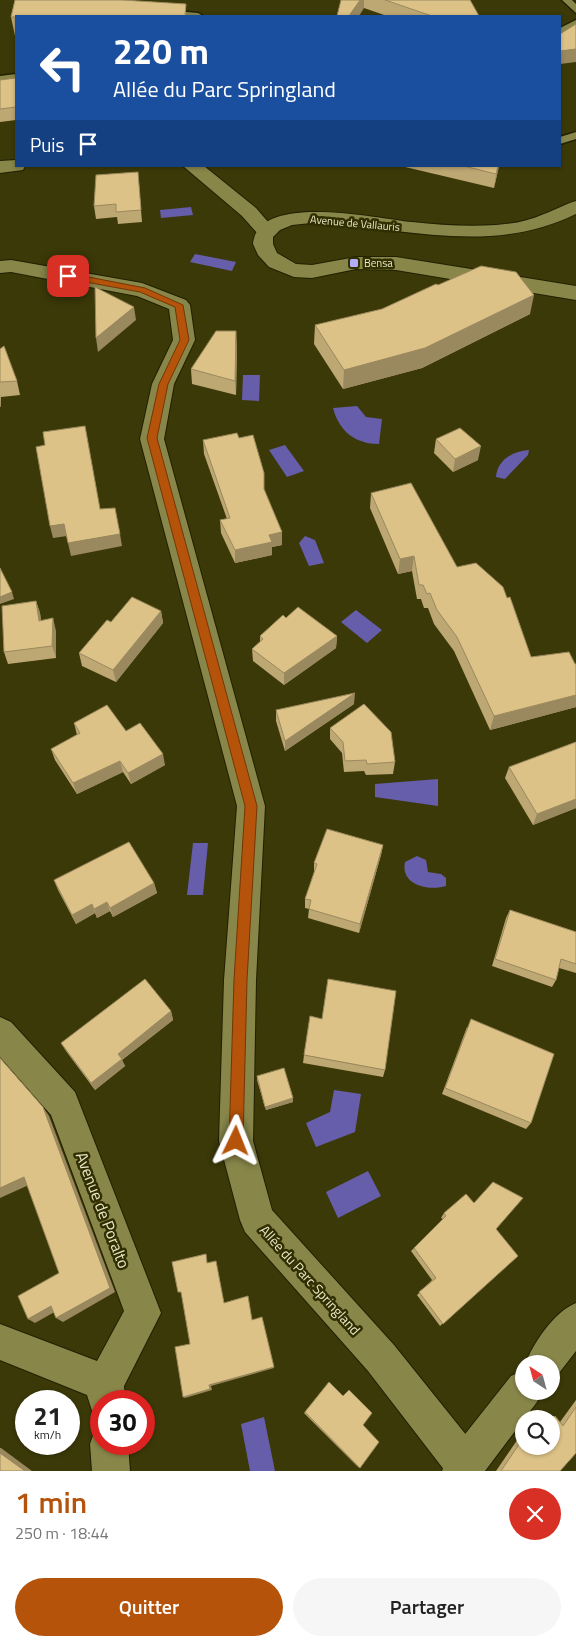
<!DOCTYPE html>
<html lang="fr">
<meta charset="utf-8">
<style>
body{margin:0;font-family:"Titillium Web",sans-serif;background:#f6f6f6;color:#222;height:100vh;display:flex;flex-direction:column;font-size:19px;white-space:nowrap}
*{box-sizing:border-box;margin:0}
p{font-size:16px;color:#767676}
.icon{flex:none;width:28px;height:28px;fill:none;stroke:currentColor;stroke-width:2;stroke-linecap:round;stroke-linejoin:round}
.map{position:relative;height:1471px;overflow:hidden}
.details{display:flex;flex-direction:column;background:#fff;flex:1}
.details>*{flex:none}
.top-card{position:absolute;left:15px;top:15px;width:546px;height:152px;border-radius:0px;box-shadow:0 1px 4px #0004;background:#1a4fa0;color:#fff;overflow:hidden}
.needle{width:32px;rotate:324deg}
.controls{position:absolute;left:515px;top:1355px;display:grid;gap:10px}
.controls a{display:grid;place-items:center;width:45px;height:45px;border-radius:50%;background:#fff;box-shadow:0 1px 4px #0004;font-size:25px}
.speed{position:absolute;left:15px;top:1390px;display:flex;gap:10px;font-size:25px;font-weight:700;text-align:center}
.speed>*{display:grid;place-content:center;width:65px;height:65px;border-radius:50%;background:#fff;box-shadow:0 1px 4px #0004;line-height:1}
.speed small{font-size:12px;font-weight:400}
.speed .limit{border:8px solid #d22;background:#fff;color:#111}
.pin{position:absolute;display:grid;place-items:center;width:42px;height:42px;color:#fff;margin:-21px;border-radius:10px;box-shadow:0 2px 8px #0006}
.me{position:absolute;width:55px;margin:-28px;rotate:2deg;stroke-linejoin:round;filter:drop-shadow(0 0 4px #0008)}
.turn{display:flex;align-items:center;gap:18px;height:105px;padding:0 15px;font-size:22px}
.turn .icon{width:65px;height:65px;stroke-width:2.5}
.turn b{display:block;font-size:35px;line-height:42px}
.then{display:flex;align-items:center;height:48px;padding:0 15px;background:#0003;gap:10px;font-size:19px}
.round{display:grid;place-items:center;flex:none;width:52px;height:52px;border-radius:26px;background:#f6f6f6}
.summary{display:flex;align-items:center;justify-content:space-between;height:85px;padding:0 15px}
h1{font-size:30px;font-weight:600;line-height:38px;color:#b45309}
.cta{display:flex;gap:10px;margin-top:auto;padding:10px 15px}
.cta a{flex:1;height:58px;border-radius:30px;background:#b45309;color:#fff;font-size:20px;font-weight:600;line-height:58px;text-align:center}
.cta a+a{background:#f6f6f6;color:#222}
.map>svg:first-child{display:block}
</style>
<div class="map">
<svg width="576" height="1471" viewBox="0 0 576 1471">
<rect width="100%" height="100%" fill="#3b3908"/>
<g fill="#665dab">
<polygon points="191,207 193,215 161,218 160,210"/>
<polygon points="195,254 236,262 232,271 190,262"/>
<polygon points="243,375 260,375 259,401 242,400"/>
<path d="M 357,406 L 366,417 L 382,419 L 379,444 C 355,444 339,431 333,408 Z"/>
<polygon points="285,445 304,471 287,477 269,450"/>
<path d="M 529,450 L 528,455 L 505,479 L 496,477 C 497,460 513,451 529,450 Z"/>
<polygon points="305,536 315,540 324,563 309,566 299,543"/>
<polygon points="356,610 382,630 367,643 341,622"/>
<polygon points="438,779 438,806 375,797 375,784"/>
<polygon points="193,843 208,843 203,895 187,895"/>
<path d="M 417,856 L 426,860 L 428,872 L 441,874 L 446,878 L 446,886 C 430,891 400,886 405,862 Z"/>
<polygon points="334,1090 361,1094 355,1132 316,1147 306,1123 330,1112"/>
<polygon points="368,1171 381,1196 338,1218 326,1192"/>
<polygon points="264,1417 275,1471 250,1471 241,1424"/>
</g>
<g fill="none" stroke-linecap="round" stroke-linejoin="round">
<g stroke="#212001" stroke-width="3">
<g id="service">
<polygon points="562,0 572,0 576,4 576,13"/>
<polygon points="175,11 198,13 203,16 172,16 172,12"/>
<polygon points="576,20 576,27 560,35 560,28"/>
<polygon points="16,74 16,80 0,82 0,76"/>
<polygon points="576,132 576,139 560,144 560,137"/>
</g>
</g>
<g stroke="#212001" stroke-width="2">
<g id="minor">
<polygon points="16,160 16,166 25,166 23,170 0,173 0,161"/>
<polygon points="183,166 204,166 256,208 275,230 272,234 265,236 258,234 242,216"/>
<polygon points="11,260 142,283 186,300 190,305 195,340 174,384 164,439 265,806 256,980 253,1141 272,1210 394,1345 479,1451 484,1465 482,1471 445,1471 368,1371 245,1232 240,1220 219,1141 224,980 237,806 140,439 152,384 173,340 169,309 137,296 11,272 0,273 0,261"/>
<polygon points="0,1017 11,1022 75,1092 161,1313 124,1386 125,1401 101,1401 101,1418 93,1414 87,1395 0,1360 0,1324 97,1361 124,1311 51,1115 0,1057"/>
<polygon points="101,1428 101,1444 128,1444 130,1471 92,1471 90,1444 95,1430"/>
</g>
</g>
<g stroke="#212001" stroke-width="2">
<g id="secondary">
<path d="M 576,201 L 576,214 C 487,257 404,226 311,223 L 292,225 L 280,230 L 273,237 L 273,244 L 277,253 L 296,264 L 312,265 L 356,257 L 396,257 L 576,286 L 576,300 L 396,270 L 356,269 L 312,278 L 294,277 L 269,267 L 258,255 L 253,244 C 257,191 379,219 412,222 C 440,225 468,227 496,225 C 512,224 529,221 544,214 C 555,210 565,204 576,201 Z"/>
<path d="M 576,1303 L 576,1351 L 556,1377 L 551,1379 L 551,1364 L 525,1364 C 534,1342 554,1312 576,1303 Z"/>
<polygon points="524,1370 524,1391 542,1391 537,1402 485,1471 442,1471 447,1457 511,1376"/>
</g>
</g>
<use href="#service" fill="#888649" fill-rule="evenodd"/>
<use href="#minor" fill="#888649" fill-rule="evenodd"/>
<use href="#secondary" fill="#888649" fill-rule="evenodd"/>
</g>
<g fill="#bda773">
<polygon points="15,0 122,0 186,4 186,16 16,16 16,35 15,36 11,17"/>
<polygon points="341,0 470,0 479,16 387,16"/>
<polygon points="16,78 16,120 0,122 0,80"/>
<polygon points="401,166 499,166 494,188"/>
<polygon points="139,185 142,222 118,224 117,217 96,219 94,206"/>
<polygon points="438,285 530,314 422,368 343,389 314,344 315,325 382,309"/>
<polygon points="237,345 236,395 192,384 191,369"/>
<polygon points="0,349 17,381 20,395 1,397 1,406 0,407"/>
<polygon points="239,438 264,491 282,545 272,547 272,555 235,563 221,533 220,520 227,519 204,454 203,440"/>
<polygon points="436,439 478,460 453,472 434,453"/>
<polygon points="371,493 457,567 507,598 531,657 576,664 576,707 490,730 454,651 434,624 428,608 424,608 421,599 417,599 412,571 398,574 370,508"/>
<polygon points="36,601 40,613 41,621 56,631 56,658 8,664 4,652"/>
<polygon points="161,611 163,623 116,682 82,666 79,653 111,622"/>
<polygon points="286,618 337,636 336,648 284,685 253,661 252,649 260,642 260,636"/>
<polygon points="354,704 285,751 276,721 276,710"/>
<polygon points="74,723 126,731 165,765 131,784 123,772 77,794 55,760 51,749 77,735"/>
<polygon points="330,728 395,762 393,774 366,775 364,771 344,772 342,753 330,739"/>
<polygon points="576,742 576,808 533,825 505,778 509,767"/>
<polygon points="383,845 381,855 359,933 308,918 309,909 305,908 305,899 314,873 314,863"/>
<polygon points="54,880 154,883 157,893 113,917 110,911 97,918 95,913 76,924 58,890"/>
<polygon points="510,910 576,932 576,973 559,968 556,980 552,987 492,966 506,918"/>
<polygon points="171,1011 173,1020 122,1060 125,1066 95,1090 66,1051 61,1043"/>
<polygon points="467,1027 531,1123 526,1129 442,1094"/>
<polygon points="304,1055 385,1070 383,1077 303,1063"/>
<polygon points="257,1076 293,1102 266,1110 257,1080"/>
<polygon points="444,1213 496,1229 518,1256 440,1326 417,1295 432,1280 411,1251 443,1219 441,1218"/>
<polygon points="329,1382 363,1425 360,1468 358,1467 304,1413"/>
<polygon points="576,1400 576,1453 560,1471 496,1471 524,1430 524,1446 551,1446 551,1419 547,1419 549,1416 555,1416 560,1422"/>
</g>
<g fill="#9a885e">
<polygon points="360,0 364,0 364,8 359,16 349,16"/>
<polygon points="576,49 576,62 560,64 560,51"/>
<polygon points="498,166 499,166 494,188 496,174"/>
<polygon points="534,295 530,314 422,368 343,389 344,370"/>
<polygon points="134,307 136,320 98,352 96,338"/>
<polygon points="236,331 237,345 236,395 235,381"/>
<polygon points="0,393 1,406 0,407"/>
<polygon points="481,446 478,460 453,472 455,459"/>
<polygon points="64,524 67,536 53,538 50,526"/>
<polygon points="282,532 282,545 272,547 272,555 235,563 235,550 269,535"/>
<polygon points="120,534 122,546 71,556 68,543"/>
<polygon points="414,556 412,571 398,574 400,559"/>
<polygon points="12,592 14,599 0,604 0,597"/>
<polygon points="36,601 40,613 43,634 39,621"/>
<polygon points="161,611 163,623 116,682 113,670"/>
<polygon points="53,618 56,631 56,658 52,646"/>
<polygon points="337,636 336,648 284,685 284,673"/>
<polygon points="355,693 354,704 285,751 285,741"/>
<polygon points="576,695 576,707 490,730 494,716"/>
<polygon points="163,754 165,765 131,784 128,773"/>
<polygon points="120,761 123,772 77,794 73,783"/>
<polygon points="576,799 576,808 533,825 537,814"/>
<polygon points="383,845 381,855 359,933 360,924"/>
<polygon points="154,883 157,893 113,917 110,908"/>
<polygon points="107,902 110,911 97,918 94,909"/>
<polygon points="92,904 95,913 76,924 72,915"/>
<polygon points="171,1011 173,1020 122,1060 125,1066 95,1090 91,1083 118,1054"/>
<polygon points="293,1098 293,1102 266,1110 265,1107"/>
<polygon points="43,1107 49,1116 115,1292 63,1322 56,1318 110,1288"/>
<polygon points="24,1177 31,1184 0,1198 0,1188"/>
<polygon points="51,1306 58,1310 35,1323 28,1319"/>
<polygon points="274,1367 274,1368 211,1386 212,1390 185,1398 183,1397 209,1385"/>
<polygon points="0,1448 1,1448 32,1471 25,1471 0,1453"/>
</g>
<g fill="#dcc286" stroke="#9a885e">
<polygon points="15,0 122,0 186,4 185,16 16,16 16,17 11,17"/>
<polygon points="341,0 360,0 349,16 337,16"/>
<polygon points="385,0 470,0 479,16 432,16"/>
<polygon points="576,24 576,49 560,51 560,34"/>
<polygon points="16,78 16,107 0,109 0,80"/>
<polygon points="464,166 498,166 496,174"/>
<polygon points="138,172 141,210 116,212 116,204 94,206 96,175"/>
<polygon points="481,266 516,272 534,295 425,348 344,370 315,325 382,309 436,284 438,285"/>
<polygon points="95,287 134,307 96,338"/>
<polygon points="216,331 236,331 235,381 191,369"/>
<polygon points="4,346 17,381 0,382 0,349"/>
<polygon points="85,426 100,509 115,508 120,534 68,543 64,524 50,526 36,447 45,445 43,432"/>
<polygon points="460,428 481,446 455,459 436,439"/>
<polygon points="237,433 239,438 253,435 264,473 264,489 282,532 269,535 272,542 235,550 220,520 230,518 203,440"/>
<polygon points="411,483 457,567 476,563 503,587 507,598 510,597 531,657 569,652 575,664 576,664 576,695 494,716 457,637 437,610 430,593 427,594 423,585 419,585 414,556 400,559 371,493"/>
<polygon points="0,568 12,592 0,597"/>
<polygon points="132,597 161,611 113,670 79,653 107,620 111,622"/>
<polygon points="36,601 39,621 53,618 52,646 4,652 2,606"/>
<polygon points="298,607 337,636 284,673 252,649 263,639 260,636 283,615 286,618"/>
<polygon points="355,693 285,741 276,710"/>
<polygon points="364,704 391,732 395,762 367,764 366,760 345,761 343,742 330,728"/>
<polygon points="107,705 126,731 140,723 163,754 128,773 120,761 73,783 51,749 80,733 74,723"/>
<polygon points="576,742 576,799 537,814 509,767"/>
<polygon points="327,829 383,845 360,924 309,909 311,900 305,899 317,864 314,863"/>
<polygon points="129,842 154,883 110,908 107,902 94,909 92,904 72,915 54,880"/>
<polygon points="510,910 576,932 576,964 561,959 556,980 495,959"/>
<polygon points="145,979 171,1011 118,1054 122,1059 91,1083 61,1043"/>
<polygon points="328,979 396,991 385,1070 304,1055 310,1016 322,1019"/>
<polygon points="471,1019 554,1054 531,1123 445,1088"/>
<polygon points="0,1058 43,1107 110,1288 56,1318 51,1306 28,1319 18,1296 59,1273 24,1177 0,1188"/>
<polygon points="284,1068 293,1098 265,1107 257,1076"/>
<polygon points="493,1182 523,1198 496,1229 518,1256 443,1324 419,1292 436,1278 414,1248 446,1216 444,1213 466,1194 474,1203"/>
<polygon points="206,1254 207,1263 216,1261 224,1303 248,1296 252,1320 262,1317 274,1367 209,1385 210,1389 183,1397 175,1347 190,1344 181,1292 178,1292 172,1262"/>
<polygon points="329,1382 343,1396 349,1390 372,1413 363,1425 379,1442 360,1468 305,1412"/>
<polygon points="576,1407 576,1453 560,1471 501,1471 524,1437 524,1446 551,1446 551,1420 555,1416 563,1426"/>
<polygon points="0,1453 25,1471 0,1471"/>
</g>
<polygon fill="#b45309" stroke="#753606" points="68,273 145,288 183,305 189,340 168,384 157,438 257,806 247,980 243,1141 241,1146 236,1148 231,1146 229,1141 234,980 245,806 147,438 159,384 180,340 175,307 140,292 64,278 63,276"/>
<rect fill="#b3adf9" stroke="#312f00" stroke-width="2" x="349" y="258" width="10" height="10" rx="2.5"/>
<g text-anchor="middle" stroke-width="5" stroke-linejoin="round" paint-order="stroke">
<g font-size="11" fill="#e8e8c8" stroke="#312f00">
<text transform="translate(355 223) rotate(5)" y="4">Avenue de Vallauris</text>
</g>
<g font-size="11" fill="#e8e8c8" stroke="#312f00" text-anchor="start">
<text x="364" y="267">Bensa</text>
</g>
<g font-size="14" fill="#e8e8c8" stroke="#312f00">
<text transform="translate(310 1280) rotate(48)" y="5">Allée du Parc Springland</text>
</g>
<g font-size="16" fill="#e8e8c8" stroke="#312f00">
<text transform="translate(103 1210) rotate(69)" y="6">Avenue de Poralto</text>
</g>
</g>
</svg>
<div class="controls">
<a><svg class="needle" viewBox="-14 -14 28 28"><path d="M0-13l5 13h-10z" fill="#e53935"/><path d="M0 13l5-13h-10z" fill="#767676"/></svg></a>
<a><svg class="icon" aria-label="search" viewBox="0 0 24 24"><circle cx="10" cy="10" r="6"/><path d="M15 15l6 6"/></svg></a>
</div>
<div class="speed"><div>21<small>km/h</small></div><div class="limit">30</div></div>
<div class="pin" style="left:68px;top:276px;background:#d93025"><svg class="icon" aria-label="arrive" viewBox="0 0 24 24"><path d="M6 21V4h12l-3 4 3 4H6"/></svg></div>
<svg class="me" style="left:236px;top:1141px" viewBox="-20 -20 40 40"><path d="M0-17L14 15 0 8-14 15z" fill="#b45309" stroke="#fff" stroke-width="4"/></svg>
<div class="top-card">
<div class="turn"><svg class="icon" aria-label="left" viewBox="0 0 24 24"><path d="M17 20v-9H6M10 6l-5 5 5 5"/></svg><div><b>220 m</b>Allée du Parc Springland</div></div>
<div class="then">Puis<svg class="icon" aria-label="arrive" viewBox="0 0 24 24"><path d="M6 21V4h12l-3 4 3 4H6"/></svg></div>
</div>
</div>
<section class="details">
<div class="summary"><div><h1>1 min</h1><p>250 m · 18:44</p></div><a class="round" style="background:#d93025;color:#fff"><svg class="icon" aria-label="close" viewBox="0 0 24 24"><path d="M6 6l12 12M18 6L6 18"/></svg></a></div>
<div class="cta"><a>Quitter</a><a>Partager</a></div>
</section>
